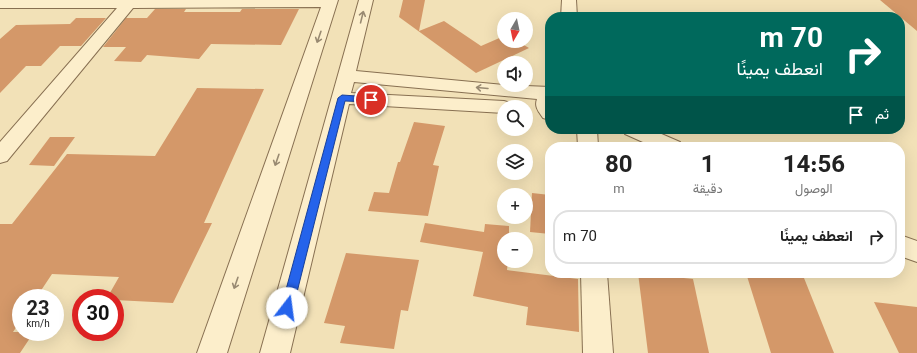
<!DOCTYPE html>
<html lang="ar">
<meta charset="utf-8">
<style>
body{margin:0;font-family:Georgia,Vazirmatn,serif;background:#f2f2f2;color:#222;direction:rtl;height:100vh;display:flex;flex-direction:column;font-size:15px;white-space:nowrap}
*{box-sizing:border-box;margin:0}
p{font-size:13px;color:#767676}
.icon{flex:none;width:22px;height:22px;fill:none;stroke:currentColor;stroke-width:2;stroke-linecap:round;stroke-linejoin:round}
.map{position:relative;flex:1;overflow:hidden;direction:ltr}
.sheet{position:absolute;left:545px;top:142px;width:360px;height:136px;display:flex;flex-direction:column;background:#fff;border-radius:16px;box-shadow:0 4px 16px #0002;direction:rtl}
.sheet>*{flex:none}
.top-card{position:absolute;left:545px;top:12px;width:360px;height:122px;border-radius:16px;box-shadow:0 4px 16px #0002;direction:rtl;background:#00695c;color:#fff;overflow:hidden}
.needle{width:26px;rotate:189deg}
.tools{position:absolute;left:497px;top:12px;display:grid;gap:8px}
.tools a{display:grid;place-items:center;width:36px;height:36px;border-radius:50%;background:#fff;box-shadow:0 4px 16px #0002;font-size:20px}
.speed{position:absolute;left:12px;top:289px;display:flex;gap:8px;font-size:20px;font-weight:700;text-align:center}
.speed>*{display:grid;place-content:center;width:52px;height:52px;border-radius:50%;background:#fff;box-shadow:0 4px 16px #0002;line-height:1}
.speed small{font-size:10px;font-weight:400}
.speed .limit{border:6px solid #d22;background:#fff;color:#111}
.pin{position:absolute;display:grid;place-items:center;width:34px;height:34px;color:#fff;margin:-17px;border:2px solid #fff;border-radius:50%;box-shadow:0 1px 4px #0007}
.me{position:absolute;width:44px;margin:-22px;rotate:15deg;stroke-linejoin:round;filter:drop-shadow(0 0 3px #0008)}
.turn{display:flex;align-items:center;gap:14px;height:84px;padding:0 16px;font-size:18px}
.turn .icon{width:52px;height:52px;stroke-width:2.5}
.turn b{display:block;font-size:28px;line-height:34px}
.then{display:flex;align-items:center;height:38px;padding:0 16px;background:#0003;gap:8px;font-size:15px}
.eta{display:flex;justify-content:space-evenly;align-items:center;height:68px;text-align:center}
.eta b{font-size:24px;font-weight:700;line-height:28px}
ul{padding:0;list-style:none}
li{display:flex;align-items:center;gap:12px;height:54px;margin:0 8px 6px;padding:0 8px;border:2px solid #e0e0e0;border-radius:16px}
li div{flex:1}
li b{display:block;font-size:15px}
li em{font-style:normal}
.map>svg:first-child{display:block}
</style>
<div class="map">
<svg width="917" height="353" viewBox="0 0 917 353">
<rect width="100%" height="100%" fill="#f2e1b7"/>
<g fill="#d49869">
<polygon points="403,0 425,0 419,31 444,21 481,46 504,36 504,41 517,41 529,48 476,73 399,17"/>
<polygon points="880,0 917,0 917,31"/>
<polygon points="155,9 186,9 184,12 240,12 242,9 299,9 281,45 211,44 199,59 147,55 141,62 114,61 126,47 103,47 126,18 147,18"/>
<polygon points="76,18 106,18 81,46 60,46 41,66 26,66 0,93 0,39 16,25 70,24"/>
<polygon points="197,88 264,89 204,223 212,223 173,303 115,300 115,298 107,298 119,277 52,274 36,298 21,298 21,320 13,332 34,332 20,353 0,353 0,224 12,224 67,154 155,156"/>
<polygon points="414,122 445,126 433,165 439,166 428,216 368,211 374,192 389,193 398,162 400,162"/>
<polygon points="50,137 75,137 54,166 29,165"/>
<polygon points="532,193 550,195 550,234 530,232"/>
<polygon points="425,223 484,232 485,224 509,226 509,239 504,239 504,261 508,261 507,270 578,279 579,332 526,325 528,307 473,296 483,252 420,242"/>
<polygon points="346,253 419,260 408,311 401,310 394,349 340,343 345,326 324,323"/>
<polygon points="638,273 693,279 709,353 648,353"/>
<polygon points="746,273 802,273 834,353 771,353"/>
<polygon points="874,302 917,307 917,353 899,353"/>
</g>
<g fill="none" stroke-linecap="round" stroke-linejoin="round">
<g stroke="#887052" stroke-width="2">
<g id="minor">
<polygon points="0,0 338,0 227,353 197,353 321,7 133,8 7,161 0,163 0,142 117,8 0,8"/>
<path d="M 359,0 L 373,0 L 356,71 L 504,85 L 550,87 L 550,120 L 543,118 C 539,112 534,107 537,99 L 354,82 L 351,93 L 504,101 L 511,103 L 514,107 L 504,107 L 504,113 L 349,104 L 290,353 L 260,353 Z"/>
<polygon points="562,0 576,0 577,17 561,17"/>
<polygon points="577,129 597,129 598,147 578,147"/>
<polygon points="622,129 650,129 680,142 683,147 654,147 625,134"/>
<polygon points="900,235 917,241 917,262 900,256"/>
<polygon points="581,273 607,273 613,353 583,353"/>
</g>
</g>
<use href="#minor" fill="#fceecb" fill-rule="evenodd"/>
</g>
<defs><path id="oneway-shaft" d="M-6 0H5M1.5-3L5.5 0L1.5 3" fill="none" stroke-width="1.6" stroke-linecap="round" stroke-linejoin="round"/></defs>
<g stroke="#998a72">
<use href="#oneway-shaft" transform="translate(362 17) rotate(-76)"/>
<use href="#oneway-shaft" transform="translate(319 37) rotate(109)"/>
<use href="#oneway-shaft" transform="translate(482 88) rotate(-175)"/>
<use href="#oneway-shaft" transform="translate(277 160) rotate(109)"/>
<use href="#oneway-shaft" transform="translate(236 283) rotate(109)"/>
</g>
<polygon fill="#2563eb" stroke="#184099" points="342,95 371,97 375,100 371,102 345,101 293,308 291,312 287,313 283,312 281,308 338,98"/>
</svg>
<div class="tools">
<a><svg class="needle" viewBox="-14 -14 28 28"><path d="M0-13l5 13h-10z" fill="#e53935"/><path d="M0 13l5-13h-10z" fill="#767676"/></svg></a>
<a><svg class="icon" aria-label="sound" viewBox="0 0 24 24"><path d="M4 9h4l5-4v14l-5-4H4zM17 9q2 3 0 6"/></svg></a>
<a><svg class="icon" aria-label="search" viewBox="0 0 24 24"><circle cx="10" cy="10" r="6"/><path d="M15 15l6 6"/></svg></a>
<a><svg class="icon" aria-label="layers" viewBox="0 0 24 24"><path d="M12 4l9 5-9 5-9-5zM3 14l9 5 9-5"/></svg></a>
<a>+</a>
<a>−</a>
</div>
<div class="speed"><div>23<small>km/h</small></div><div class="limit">30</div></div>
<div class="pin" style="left:371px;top:100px;background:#d93025"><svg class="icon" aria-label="arrive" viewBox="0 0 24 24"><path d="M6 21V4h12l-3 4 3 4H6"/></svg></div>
<svg class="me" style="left:287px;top:308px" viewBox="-20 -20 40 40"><circle r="19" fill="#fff"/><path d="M0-13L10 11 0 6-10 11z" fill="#2563eb"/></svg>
<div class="top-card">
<div class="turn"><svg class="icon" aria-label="right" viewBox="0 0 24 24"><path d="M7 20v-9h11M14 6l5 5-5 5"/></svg><div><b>70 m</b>انعطف يمينًا</div></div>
<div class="then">ثم<svg class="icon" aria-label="arrive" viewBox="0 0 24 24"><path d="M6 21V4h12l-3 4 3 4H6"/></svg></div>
</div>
<section class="sheet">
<div class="eta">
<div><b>14:56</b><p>الوصول</p></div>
<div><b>1</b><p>دقيقة</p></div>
<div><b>80</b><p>m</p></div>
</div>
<ul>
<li><svg class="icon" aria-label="right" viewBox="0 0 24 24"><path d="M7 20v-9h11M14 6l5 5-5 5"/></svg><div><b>انعطف يمينًا</b></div><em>70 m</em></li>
</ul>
</section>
</div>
